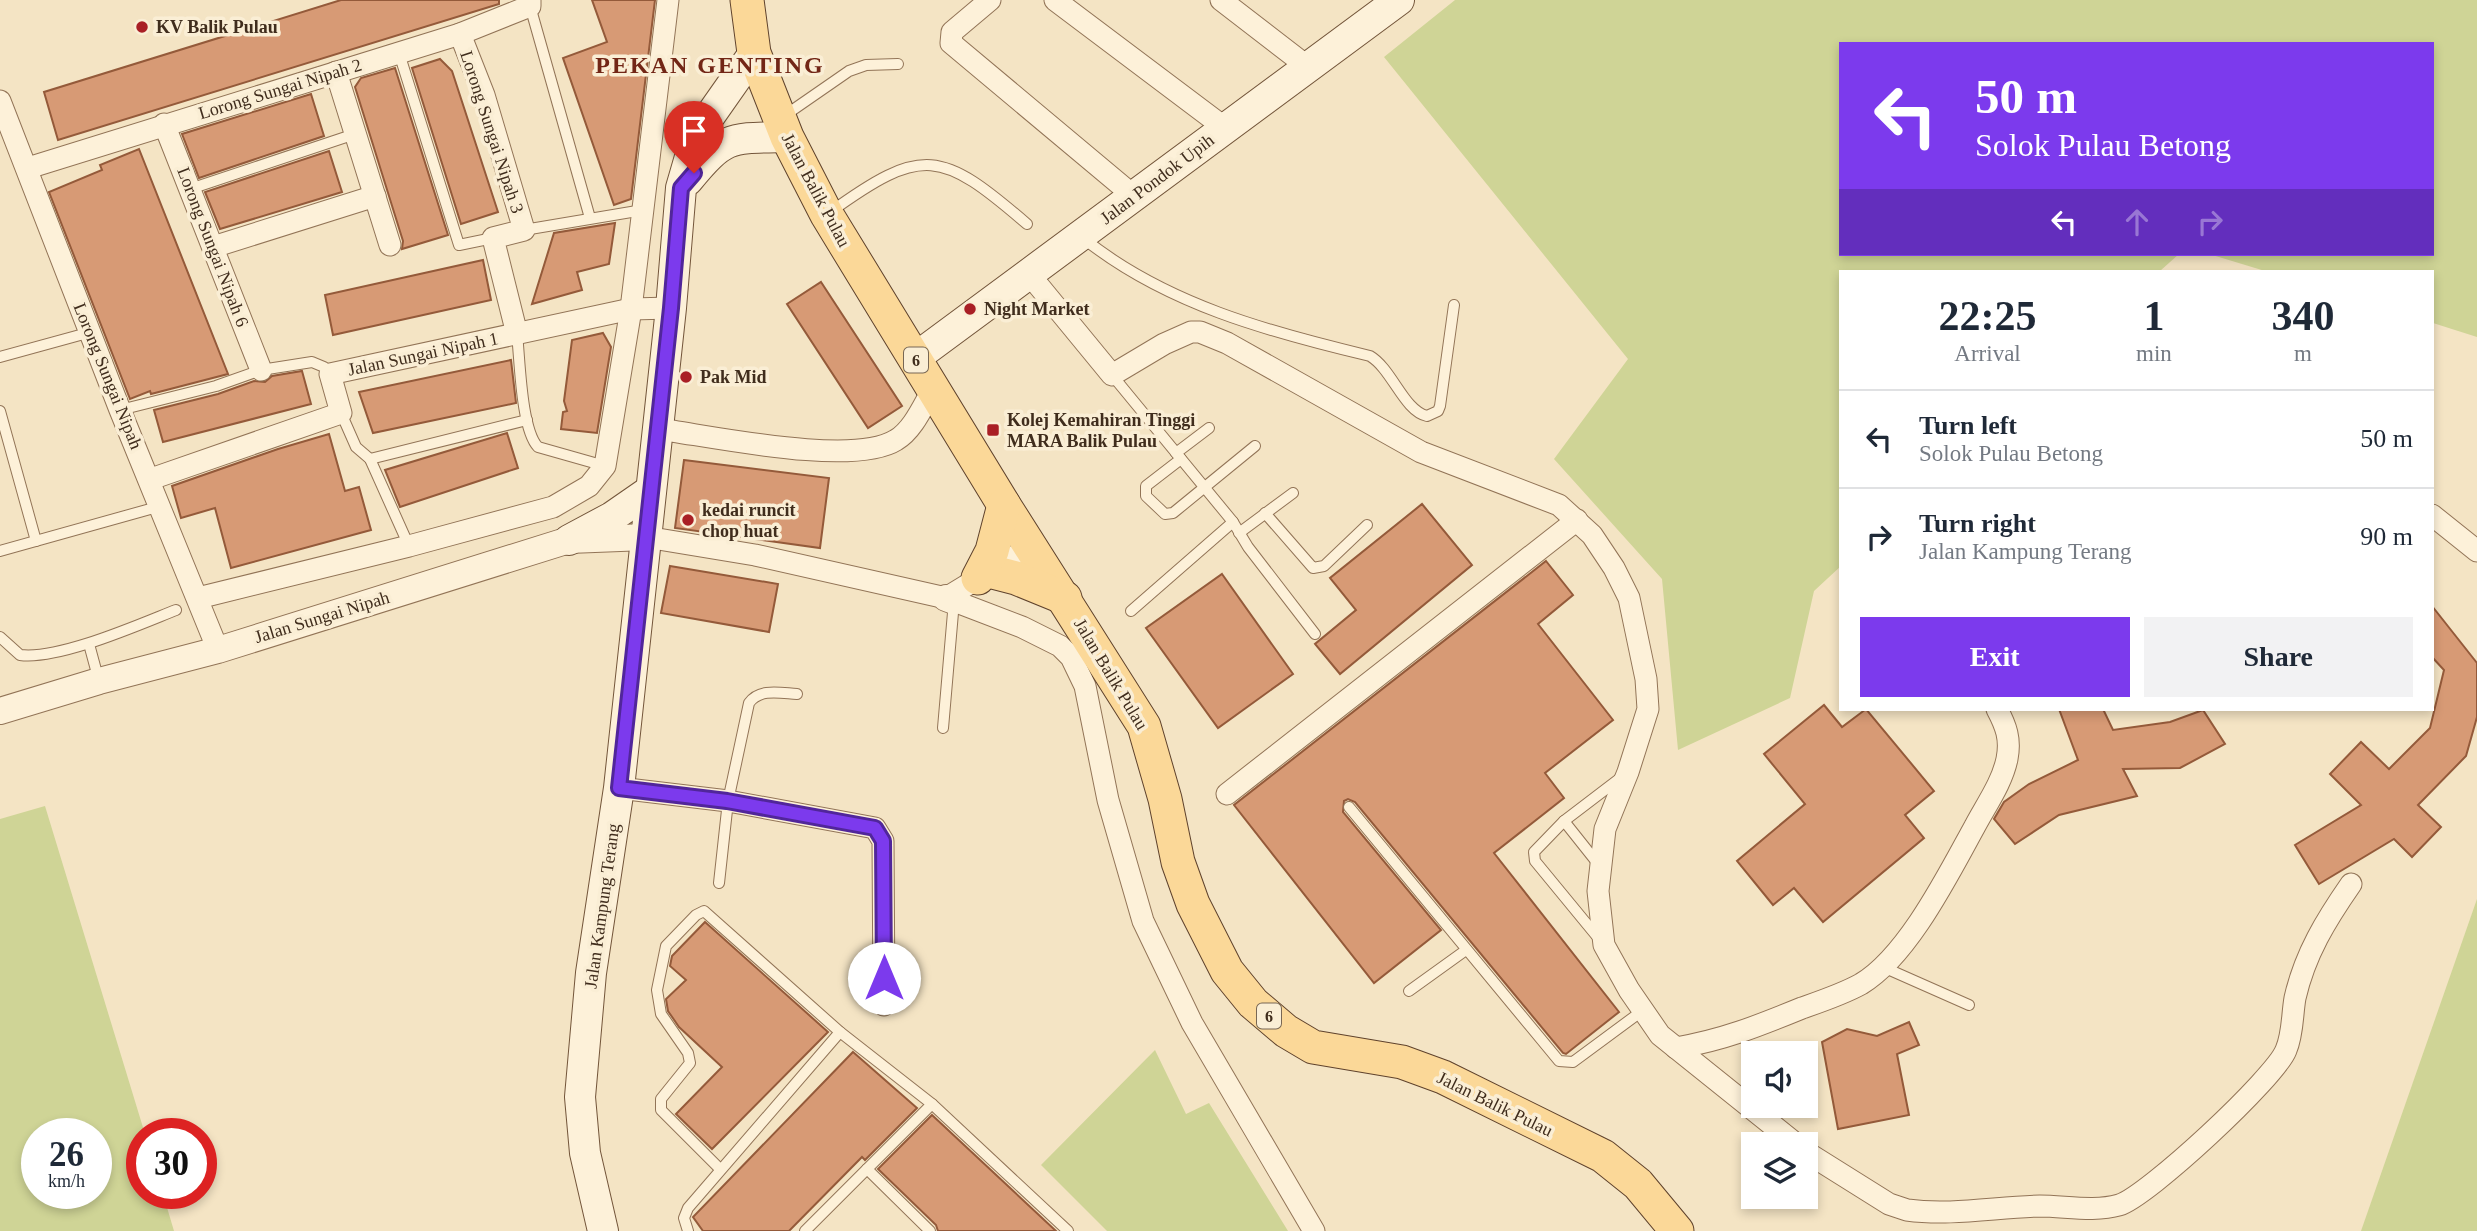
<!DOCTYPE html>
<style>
body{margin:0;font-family:Georgia,serif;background:#f2f2f3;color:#1f2937;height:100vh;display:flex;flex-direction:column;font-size:26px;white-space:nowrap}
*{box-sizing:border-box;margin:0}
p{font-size:23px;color:#747a83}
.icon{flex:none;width:38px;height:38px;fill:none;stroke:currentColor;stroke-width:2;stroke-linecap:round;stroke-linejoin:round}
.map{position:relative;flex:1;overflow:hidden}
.side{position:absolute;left:1839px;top:270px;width:595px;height:441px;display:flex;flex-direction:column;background:#fff;border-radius:0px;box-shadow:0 4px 10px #0003}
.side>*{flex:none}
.banner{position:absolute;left:1839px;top:42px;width:595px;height:214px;border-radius:0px;box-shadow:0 4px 10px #0003;background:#7c3aed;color:#fff;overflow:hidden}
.controls{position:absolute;left:1741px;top:1041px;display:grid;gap:14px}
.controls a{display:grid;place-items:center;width:77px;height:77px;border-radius:0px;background:#fff;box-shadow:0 4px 10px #0003;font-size:35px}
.speed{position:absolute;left:21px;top:1118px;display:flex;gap:14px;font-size:35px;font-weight:700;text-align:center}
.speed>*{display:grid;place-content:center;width:91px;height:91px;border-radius:50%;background:#fff;box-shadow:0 4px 10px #0003;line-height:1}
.speed small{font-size:18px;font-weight:400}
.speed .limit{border:10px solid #d22;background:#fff;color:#111}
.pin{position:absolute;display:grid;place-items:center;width:60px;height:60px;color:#fff;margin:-72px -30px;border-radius:50% 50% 50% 0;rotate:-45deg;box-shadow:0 0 7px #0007}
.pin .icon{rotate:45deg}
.me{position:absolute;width:77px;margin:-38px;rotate:0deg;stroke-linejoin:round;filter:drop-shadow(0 0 5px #0008)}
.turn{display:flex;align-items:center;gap:24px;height:147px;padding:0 21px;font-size:32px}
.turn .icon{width:91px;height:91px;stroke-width:2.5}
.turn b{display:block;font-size:49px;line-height:60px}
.lanes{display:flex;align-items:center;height:66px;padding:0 21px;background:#0003;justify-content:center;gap:35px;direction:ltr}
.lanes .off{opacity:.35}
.eta{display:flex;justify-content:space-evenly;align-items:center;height:119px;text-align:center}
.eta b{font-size:42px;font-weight:700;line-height:49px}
.button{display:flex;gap:14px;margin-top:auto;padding:14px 21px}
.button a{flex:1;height:80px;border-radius:0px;background:#7c3aed;color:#fff;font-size:28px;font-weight:700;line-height:80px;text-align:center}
.button a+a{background:#f2f2f3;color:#1f2937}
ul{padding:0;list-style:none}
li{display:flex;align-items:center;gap:21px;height:98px;padding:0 21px;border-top:2px solid #e0e1e3}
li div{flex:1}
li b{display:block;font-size:26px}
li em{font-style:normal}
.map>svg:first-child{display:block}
</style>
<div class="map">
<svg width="2477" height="1231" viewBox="0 0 2477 1231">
<rect width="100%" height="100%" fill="#f4e4c4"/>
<g fill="#cfd496" fill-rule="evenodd">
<polygon points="1455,0 2477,0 2477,337 2433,323 2432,271 2265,271 2209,254 2432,254 2432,44 1841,44 1841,254 2179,254 2160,271 1841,271 1841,566 1814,591 1790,698 1678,750 1662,579 1554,459 1628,359 1384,57"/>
<path d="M 45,806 L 145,1134 L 142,1134 L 142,1194 L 163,1194 L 174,1231 L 0,1231 L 0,819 ZM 37,1134 L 96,1134 L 96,1194 L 37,1194 Z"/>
<polygon points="2477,899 2477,1231 2361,1231"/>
<polygon points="1155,1050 1186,1114 1209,1103 1288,1231 1107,1231 1041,1165"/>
</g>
<g fill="#d79a75" stroke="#945a3a" stroke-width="2">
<polygon points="341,0 499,0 499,4 58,140 44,92"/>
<polygon points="592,0 655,0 631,199 614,205 563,58 607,42"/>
<polygon points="440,59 452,71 498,212 461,224 412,68"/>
<polygon points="395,68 448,235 402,249 403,241 355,87 361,78"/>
<polygon points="311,94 324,136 199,178 182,134"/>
<polygon points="139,149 228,374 151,394 150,391 130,399 49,192 102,170 100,165"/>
<polygon points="329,151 342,192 220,229 205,192"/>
<polygon points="615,223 609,264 577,272 582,290 532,304 554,233"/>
<polygon points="483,260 491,300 333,335 325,295"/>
<polygon points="821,282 902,406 868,428 787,304"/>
<polygon points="603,333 611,347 597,433 561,429 563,412 567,411 564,401 572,340"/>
<polygon points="511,360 516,403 373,433 359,392"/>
<polygon points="302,371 311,404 163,442 154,410 218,394 254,381 265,382 272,376"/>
<polygon points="507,433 518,468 400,507 385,470"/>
<polygon points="329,434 345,491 359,487 371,530 231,568 215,508 181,518 172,486 278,449"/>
<polygon points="684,460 829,478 820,548 675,528"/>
<polygon points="1422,504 1472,565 1340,674 1315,644 1356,610 1330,578"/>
<polygon points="1546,561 1573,595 1538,624 1613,720 1545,773 1564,798 1494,853 1619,1012 1566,1054 1563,1053 1355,802 1348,799 1344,801 1343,812 1441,930 1374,983 1234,805"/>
<polygon points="670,566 778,584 769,632 661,613"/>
<polygon points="1222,574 1293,674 1218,728 1146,628"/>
<polygon points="2432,606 2477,663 2477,717 2466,756 2418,805 2441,827 2412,857 2394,839 2319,884 2295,845 2361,805 2330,774 2361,742 2389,769 2430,728 2444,670 2432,657"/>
<polygon points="1824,705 1842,727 1866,709 1934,791 1905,815 1924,838 1823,922 1794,888 1773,905 1737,861 1805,804 1764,754"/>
<polygon points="2059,709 2103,709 2113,730 2170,722 2203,710 2225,744 2180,768 2123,769 2137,796 2059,815 2015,844 1994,819 2004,802 2029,784 2078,760"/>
<polygon points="705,922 828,1032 712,1149 676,1114 722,1067 679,1027 668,1011 666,999 686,980 670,966 672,956"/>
<polygon points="1909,1022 1919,1045 1897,1054 1909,1115 1838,1129 1822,1042 1847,1029 1877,1036"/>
<polygon points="853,1052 917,1108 865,1160 862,1157 789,1231 703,1231 693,1217"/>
<polygon points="932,1115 1056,1231 938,1231 936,1225 878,1169"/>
</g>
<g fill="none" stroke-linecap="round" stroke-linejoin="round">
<g stroke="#927457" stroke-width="12">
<g id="service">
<polyline points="530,6 590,218"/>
<polyline points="399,53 459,245 493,238"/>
<polyline points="784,116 849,71 866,65 898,64"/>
<polyline points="190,189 355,134"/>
<path d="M 829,213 C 923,145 941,150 1027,224"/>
<polyline points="524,230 643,210"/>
<path d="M 1083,238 C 1165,304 1269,332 1370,356 C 1392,369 1404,411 1427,416 L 1438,411 L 1440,406 L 1454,305"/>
<path d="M 517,334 C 520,360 521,429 538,447 L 605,466"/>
<polyline points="0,357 91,332"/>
<polyline points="1112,375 1233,522 1248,547 1315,634"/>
<polyline points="120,410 216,386 261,370 312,362 324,367 330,374"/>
<polyline points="0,411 36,541"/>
<polyline points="341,413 356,447 370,459 409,546"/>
<polyline points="1176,453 1209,428"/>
<polyline points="370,459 527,420"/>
<polyline points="1181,459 1146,486 1146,496 1165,514 1173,513 1255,446"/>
<polyline points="1265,513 1313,568 1324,566 1367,525"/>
<polyline points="1239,533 1293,493"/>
<polyline points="0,551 161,506"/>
<polyline points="1131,611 1233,522"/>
<path d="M 0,637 L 20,655 C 59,660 138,625 176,610"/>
<polyline points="89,644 99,681"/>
<polyline points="943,728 954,601"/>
<polyline points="1349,807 1559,1061 1573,1062 1642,1011"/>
<polyline points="1564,821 1599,865"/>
<path d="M 719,883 L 728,801 L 749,703 C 760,688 780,693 797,694"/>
<polyline points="1600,940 1535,861 1534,852 1564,821 1623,776"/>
<polyline points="1883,967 1969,1005"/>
<polyline points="1409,991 1466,950"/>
<polyline points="720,1169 661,1110 661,1099 690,1063 688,1053 661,1014 657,990 666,946 696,915 704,911 840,1032 932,1104 1068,1231"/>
<polyline points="867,1169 930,1231"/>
<polyline points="688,1231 684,1218 688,1208 840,1032"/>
<polyline points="805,1231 932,1104"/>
</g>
</g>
<g stroke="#927457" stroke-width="23">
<g id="minor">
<polyline points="990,0 952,32 951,43 1135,197"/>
<polyline points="1055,0 1225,128"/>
<polyline points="1221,0 1308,67"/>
<polyline points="460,34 484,95 524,230 493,238 517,334"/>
<polyline points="336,72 390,245"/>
<polyline points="0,101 120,410 218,650"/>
<polyline points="164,124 261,370"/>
<polyline points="28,168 460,34 530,6 530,0"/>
<polyline points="213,247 375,196"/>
<polyline points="1029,274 1112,375 1164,344 1191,332 1200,332 1227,343 1421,452 1559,505 1592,535 1614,568 1629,598 1646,679 1648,709 1628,772 1605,829 1598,891 1604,945 1629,990 1660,1035 1796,1144"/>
<path d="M 658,429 C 711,436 853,467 896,440 C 913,430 923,406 933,389"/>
<polyline points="151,479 341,413 330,374 631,309 671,308"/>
<polyline points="2432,515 2477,551"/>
<polyline points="646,537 755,555 946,598 1031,546"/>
<polyline points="198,598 409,546 553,507 589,486 605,466 631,309 668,0"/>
<polyline points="954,601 1022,627 1060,646 1071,657 1085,686 1108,800 1143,921 1192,1023 1314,1231"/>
<polyline points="619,788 728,801 875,828 883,841 884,1005"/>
<polyline points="1227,794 1577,520"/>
<path d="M 1676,1048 C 1723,1040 1758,1026 1802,1008 C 1822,1001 1843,994 1861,984 C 1908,956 1949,873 1975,826 C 1986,805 2002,783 2007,759 C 2011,739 2006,726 1997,709"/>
<path d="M 1806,1152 L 1889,1204 L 1907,1210 C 1951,1216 1996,1207 2040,1206 C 2065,1206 2095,1212 2119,1205 C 2147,1197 2276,1077 2286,1050 C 2293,1034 2292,1015 2295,998 C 2305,954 2326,920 2351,884"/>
</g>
</g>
<g stroke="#927457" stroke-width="28">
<g id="tertiary">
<polyline points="946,598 954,601"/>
<polyline points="0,711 99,681 218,650 569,540 646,537"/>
</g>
</g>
<g stroke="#73553a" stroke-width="32">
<g id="secondary">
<path d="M 688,180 C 725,135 730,138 787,137"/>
<polyline points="915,358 1399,0"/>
<polyline points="569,540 612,517 651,490"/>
<polyline points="603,1231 585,1153 580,1097 591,973 619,788 671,308 681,188 690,157 707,120 754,53"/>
</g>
</g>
<g stroke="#5f422c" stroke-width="35">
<g id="primary">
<polyline points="747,0 754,53 787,137 827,215 1004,505 1144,726 1165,799 1178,862 1193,904 1227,971 1253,1003 1286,1031 1313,1047 1402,1062 1443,1077 1603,1156 1638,1184 1677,1231"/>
<polyline points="989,571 1016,578 1065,598"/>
<polyline points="978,578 992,551 1004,505"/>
</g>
</g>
<use href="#service" stroke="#fdf1d9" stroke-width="10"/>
<use href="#minor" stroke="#fdf1d9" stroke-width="21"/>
<use href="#tertiary" stroke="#fdf1d9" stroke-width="26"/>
<use href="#secondary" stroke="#fdf1d9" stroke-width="30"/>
<use href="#primary" stroke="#fbd898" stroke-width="33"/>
</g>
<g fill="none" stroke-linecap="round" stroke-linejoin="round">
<g stroke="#51269a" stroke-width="18">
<polyline id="route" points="694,173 681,188 671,308 619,788 727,801 875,828 883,841 884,978"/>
</g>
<use href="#route" stroke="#7c3aed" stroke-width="12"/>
</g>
<g fill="#a91f25" stroke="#faeed5" stroke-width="2.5">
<circle cx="142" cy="27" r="7"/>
<circle cx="970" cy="309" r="7"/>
<circle cx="686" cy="377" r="7"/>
<rect x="986" y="423" width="14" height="14" rx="3.5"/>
<circle cx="688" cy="520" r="7"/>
</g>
<g text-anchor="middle" stroke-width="7" stroke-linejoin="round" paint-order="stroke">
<g fill="#faeed5" stroke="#786754" stroke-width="2">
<rect x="904" y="347.5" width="24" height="25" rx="5"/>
<rect x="1257" y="1003.5" width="24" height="25" rx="5"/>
</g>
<g font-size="16" font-weight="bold" fill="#402d1d">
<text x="916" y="366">6</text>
<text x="1269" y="1022">6</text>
</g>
<g font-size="18" font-weight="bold" fill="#402d1d" stroke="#faeed5" text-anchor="start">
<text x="156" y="33">KV Balik Pulau</text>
<text x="984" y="315">Night Market</text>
<text x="700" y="383">Pak Mid</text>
<text x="1007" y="426">Kolej Kemahiran Tinggi<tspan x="1007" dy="21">MARA Balik Pulau</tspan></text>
<text x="702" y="516">kedai runcit<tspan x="702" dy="21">chop huat</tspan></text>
</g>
<g font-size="18" fill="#402d1d" stroke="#faeed5">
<text transform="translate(280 89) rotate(-17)" y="6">Lorong Sungai Nipah 2</text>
<text transform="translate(492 132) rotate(72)" y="6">Lorong Sungai Nipah 3</text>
<text transform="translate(1157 179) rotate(-37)" y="6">Jalan Pondok Upih</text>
<text transform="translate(816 190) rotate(62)" y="6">Jalan Balik Pulau</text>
<text transform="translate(213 247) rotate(69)" y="6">Lorong Sungai Nipah 6</text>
<text transform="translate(423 354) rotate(-12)" y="6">Jalan Sungai Nipah 1</text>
<text transform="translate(108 376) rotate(68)" y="6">Lorong Sungai Nipah</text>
<text transform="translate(322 617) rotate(-17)" y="6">Jalan Sungai Nipah</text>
<text transform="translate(1111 674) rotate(59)" y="6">Jalan Balik Pulau</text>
<text transform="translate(602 906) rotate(-82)" y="6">Jalan Kampung Terang</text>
<text transform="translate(1495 1104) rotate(26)" y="6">Jalan Balik Pulau</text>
</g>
<g font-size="24" font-weight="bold" letter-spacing="2" fill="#722616" stroke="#faeed5">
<text x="710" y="73">PEKAN GENTING</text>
</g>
</g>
</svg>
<div class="controls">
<a><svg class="icon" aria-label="sound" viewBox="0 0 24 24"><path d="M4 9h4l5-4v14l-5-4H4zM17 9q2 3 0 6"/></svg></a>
<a><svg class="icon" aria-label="layers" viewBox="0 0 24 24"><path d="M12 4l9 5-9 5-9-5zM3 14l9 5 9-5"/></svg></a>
</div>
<div class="speed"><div>26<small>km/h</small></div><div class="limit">30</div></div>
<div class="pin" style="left:694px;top:173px;background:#d93025"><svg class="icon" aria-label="arrive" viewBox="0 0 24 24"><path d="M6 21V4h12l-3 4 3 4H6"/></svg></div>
<svg class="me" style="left:884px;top:978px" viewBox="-20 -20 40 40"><circle r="19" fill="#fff"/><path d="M0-13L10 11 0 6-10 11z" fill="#7c3aed"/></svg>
<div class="banner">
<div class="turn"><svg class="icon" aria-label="left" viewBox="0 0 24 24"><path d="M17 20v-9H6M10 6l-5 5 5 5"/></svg><div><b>50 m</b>Solok Pulau Betong</div></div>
<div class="lanes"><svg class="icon" aria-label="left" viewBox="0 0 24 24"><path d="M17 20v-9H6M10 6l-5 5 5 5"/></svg><svg class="icon off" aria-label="ahead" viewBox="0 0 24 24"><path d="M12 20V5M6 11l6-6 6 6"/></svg><svg class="icon off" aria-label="right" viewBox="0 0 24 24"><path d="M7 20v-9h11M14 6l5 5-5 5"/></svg></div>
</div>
<section class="side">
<div class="eta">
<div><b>22:25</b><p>Arrival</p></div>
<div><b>1</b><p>min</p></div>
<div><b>340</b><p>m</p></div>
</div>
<ul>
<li><svg class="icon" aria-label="left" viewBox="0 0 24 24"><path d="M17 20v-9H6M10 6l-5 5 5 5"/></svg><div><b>Turn left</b><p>Solok Pulau Betong</p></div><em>50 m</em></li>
<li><svg class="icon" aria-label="right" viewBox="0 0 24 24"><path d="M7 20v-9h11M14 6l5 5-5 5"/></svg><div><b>Turn right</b><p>Jalan Kampung Terang</p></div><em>90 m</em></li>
</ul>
<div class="button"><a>Exit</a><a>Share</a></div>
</section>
</div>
